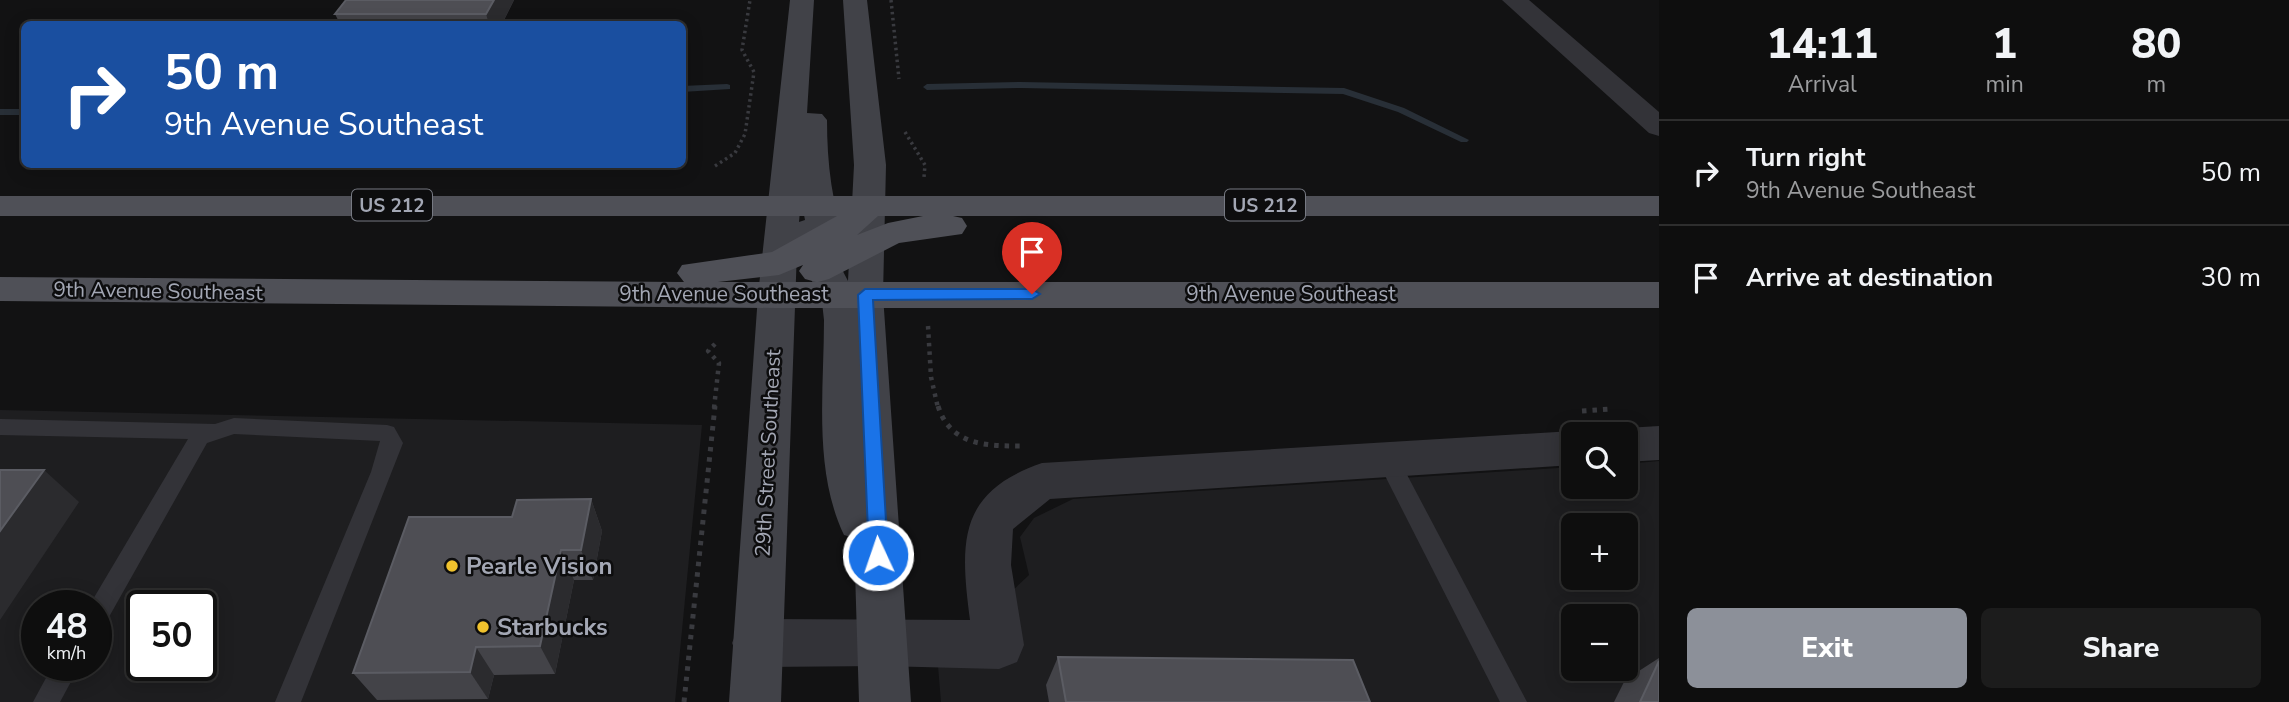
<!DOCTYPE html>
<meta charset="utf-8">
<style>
body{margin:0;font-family:"Nunito Sans",sans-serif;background:#1c1c1c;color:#f1f3f6;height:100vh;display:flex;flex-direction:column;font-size:26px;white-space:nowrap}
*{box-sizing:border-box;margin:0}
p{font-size:23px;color:#9b9c9e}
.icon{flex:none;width:38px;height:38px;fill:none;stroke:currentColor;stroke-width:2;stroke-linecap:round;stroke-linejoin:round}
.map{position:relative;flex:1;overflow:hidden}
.sheet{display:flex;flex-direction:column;background:#0e0e0e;width:630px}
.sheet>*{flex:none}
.top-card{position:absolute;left:21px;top:21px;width:665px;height:147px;border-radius:10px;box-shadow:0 4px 18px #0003,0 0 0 2px #2e2e2e;background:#1a4fa0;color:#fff;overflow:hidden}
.tools{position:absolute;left:1561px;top:422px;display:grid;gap:14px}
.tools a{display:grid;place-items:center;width:77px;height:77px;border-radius:10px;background:#0e0e0e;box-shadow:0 4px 18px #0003,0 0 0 2px #2e2e2e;font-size:35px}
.speed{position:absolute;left:21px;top:590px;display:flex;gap:14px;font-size:35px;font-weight:700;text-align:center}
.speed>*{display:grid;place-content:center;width:91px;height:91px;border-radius:50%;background:#0e0e0e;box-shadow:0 4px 18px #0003,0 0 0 2px #2e2e2e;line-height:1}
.speed small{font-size:18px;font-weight:400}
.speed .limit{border:4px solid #111;border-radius:10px;background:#fff;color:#111}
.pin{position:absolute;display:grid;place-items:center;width:60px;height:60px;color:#fff;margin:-72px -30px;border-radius:50% 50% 50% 0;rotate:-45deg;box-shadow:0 0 7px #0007}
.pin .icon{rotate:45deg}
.me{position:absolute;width:77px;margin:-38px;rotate:357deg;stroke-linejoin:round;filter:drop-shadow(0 0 5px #0008)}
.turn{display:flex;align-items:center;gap:24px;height:147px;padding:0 28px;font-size:32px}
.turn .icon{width:91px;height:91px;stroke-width:2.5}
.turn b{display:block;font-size:49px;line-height:60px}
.eta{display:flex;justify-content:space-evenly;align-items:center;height:119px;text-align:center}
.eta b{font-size:42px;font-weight:800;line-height:49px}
.primary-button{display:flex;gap:14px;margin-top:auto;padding:14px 28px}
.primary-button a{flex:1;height:80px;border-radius:10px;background:#8c9099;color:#fff;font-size:28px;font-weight:800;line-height:80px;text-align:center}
.primary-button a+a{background:#1c1c1c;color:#f1f3f6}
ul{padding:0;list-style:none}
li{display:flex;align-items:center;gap:21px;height:105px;padding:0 28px;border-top:2px solid #2e2e2e}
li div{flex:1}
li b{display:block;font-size:26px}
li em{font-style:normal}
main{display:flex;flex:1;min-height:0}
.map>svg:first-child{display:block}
</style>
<main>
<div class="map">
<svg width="1659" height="702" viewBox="0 0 1659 702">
<rect width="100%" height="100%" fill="#121213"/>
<g fill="#1e1e20" fill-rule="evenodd">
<path d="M 0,410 L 702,425 L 675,702 L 0,702 ZM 37,606 L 96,606 L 96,665 L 37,665 ZM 142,606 L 201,606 L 201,665 L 142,665 Z"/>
<path d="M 1659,461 L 1659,702 L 941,702 L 936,642 L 988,614 L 1029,575 L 1020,537 L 1034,518 L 1073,499 L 1573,467 L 1573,486 L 1626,486 L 1626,464 ZM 1573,525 L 1626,525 L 1626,578 L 1573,578 ZM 1573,616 L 1626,616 L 1626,668 L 1573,668 Z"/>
</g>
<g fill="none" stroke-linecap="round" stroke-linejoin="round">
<g fill="#282f37" fill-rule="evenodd">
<polygon points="1021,82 1344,88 1404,108 1469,140 1467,142 1461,142 1398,112 1343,94 1021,88 927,90 923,87 927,84"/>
<polygon points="727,84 730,85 730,89 682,92 682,86"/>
<rect x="0" y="109" width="24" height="6"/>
</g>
<g stroke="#393a3f" stroke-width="3.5" stroke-dasharray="2.5 3.5" stroke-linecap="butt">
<polyline points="891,0 899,79"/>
<polyline points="905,132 925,165 924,177"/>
<polyline points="715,166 735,153 745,134 754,72 742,50 750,0"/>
</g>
<g stroke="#393a3f" stroke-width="4.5" stroke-dasharray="3.5 5" stroke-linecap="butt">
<polyline points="928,326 931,377 938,408"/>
<polyline points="714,408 719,363 708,351 718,341"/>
</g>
<g stroke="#393a3f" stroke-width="5" stroke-dasharray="4.5 6" stroke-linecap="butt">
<path d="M 938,406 C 951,447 989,446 1025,446"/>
<polyline points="1582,411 1612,409"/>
<polyline points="684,702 715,406"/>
</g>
<g fill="#333338" fill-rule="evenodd">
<polygon points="234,418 387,425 394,427 403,443 301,702 275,702 371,472 380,441 234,434 207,443 105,624 96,627 96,606 89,606 188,439 0,435 0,419 215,424"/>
<polygon points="1387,449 1395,452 1527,702 1500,702 1376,458 1379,452"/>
<polygon points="53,665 80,665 60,702 33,702"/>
</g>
<g fill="#333338" fill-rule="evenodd">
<polygon points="1502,0 1529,0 1659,112 1659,136 1649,133"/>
<polygon points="1659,426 1659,460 1626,462 1626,434 1611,434 1626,428"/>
<path d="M 1573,431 L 1582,434 L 1573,434 L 1573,465 L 1050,499 L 1013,529 L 1011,565 L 1024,645 L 1017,662 L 999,669 L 882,666 L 757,667 L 739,660 L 732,643 L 739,626 L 757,619 L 970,620 C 960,543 957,492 1042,463 Z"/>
</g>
<path fill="#414248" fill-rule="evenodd" d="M 790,0 L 814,0 L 807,113 L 822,114 L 827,120 C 827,164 832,205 847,246 L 842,254 L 835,256 L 848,281 L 854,165 L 843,0 L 867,0 L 886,165 L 883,295 L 911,702 L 859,702 L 854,538 L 844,535 C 813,470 824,390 824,320 L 822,302 L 797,250 L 781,702 L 729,702 L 758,295 ZM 801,199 L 805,220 L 799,222 Z"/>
<path fill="#4f5057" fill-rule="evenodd" d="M 0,196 L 1659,196 L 1659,216 L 953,216 L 962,218 L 967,226 L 962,234 L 899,243 L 829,279 L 818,282 L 1659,282 L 1659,308 L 776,308 L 0,301 L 0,277 L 684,282 L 677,273 L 682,265 L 772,252 L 837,216 L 0,216 ZM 878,216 L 923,216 L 888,223 L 857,235 ZM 803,265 L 799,271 L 805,279 L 816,282 L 718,282 L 779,275 Z"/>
</g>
<g fill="#434348">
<polygon points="514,0 502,24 340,24 335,14"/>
<polygon points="591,499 602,531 593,580 574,580 555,674 494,675 488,699 377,700 353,673 512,517"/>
<polygon points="1058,657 1370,702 1049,702 1046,685"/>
<polygon points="1659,658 1659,702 1614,702 1625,680"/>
</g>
<g fill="#2b2b2e">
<polygon points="494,0 514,0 502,24 489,24 486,14"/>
<polygon points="44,470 79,502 0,620 0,531"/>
<polygon points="591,499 602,531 593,580 581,550"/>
<polygon points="561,550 574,580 555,674 540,646"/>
<polygon points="476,647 494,675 488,699 470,672"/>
</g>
<g fill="#4e4e54" stroke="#5b5c63" stroke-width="2">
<polygon points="346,0 494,0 486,14 335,14"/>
<polygon points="0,470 44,470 0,531"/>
<polygon points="591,499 581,550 561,550 540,646 476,647 470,672 353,673 409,517 512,517 517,500"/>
<polygon points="1058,657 1353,660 1370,702 1066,702"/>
<polygon points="1659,661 1659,702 1640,702"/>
</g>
<polygon fill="#1a73e8" stroke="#114b97" stroke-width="2" points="865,289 1032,289 1040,294 1032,299 873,300 888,555 885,561 878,563 872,561 869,555 858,295"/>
<g fill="#f0c22d" stroke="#0d0d0e" stroke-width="2.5">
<circle cx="452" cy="566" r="7"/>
<circle cx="483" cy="627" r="7"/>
</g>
<g text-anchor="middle" stroke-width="5" stroke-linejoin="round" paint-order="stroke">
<g fill="#0d0d0e" stroke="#767982" stroke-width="2">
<rect x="352" y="189.5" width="80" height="31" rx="5"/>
<rect x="1225" y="189.5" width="80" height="31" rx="5"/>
</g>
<g font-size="19" font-weight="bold" fill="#a3a7b4">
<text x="392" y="212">US 212</text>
<text x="1265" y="212">US 212</text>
</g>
<g font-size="21" fill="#a3a7b4" stroke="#0d0d0e">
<text transform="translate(158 291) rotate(1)" y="7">9th Avenue Southeast</text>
<text x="724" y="301">9th Avenue Southeast</text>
<text x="1291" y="301">9th Avenue Southeast</text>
<text transform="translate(768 453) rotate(-87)" y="7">29th Street Southeast</text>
</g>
<g font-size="24" font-weight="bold" fill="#a3a7b4" stroke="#0d0d0e" text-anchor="start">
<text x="466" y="574">Pearle Vision</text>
<text x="497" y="635">Starbucks</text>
</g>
</g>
</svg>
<div class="tools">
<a><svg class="icon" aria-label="search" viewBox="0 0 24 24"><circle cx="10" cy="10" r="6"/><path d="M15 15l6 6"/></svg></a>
<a>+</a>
<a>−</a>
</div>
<div class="speed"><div>48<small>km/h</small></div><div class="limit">50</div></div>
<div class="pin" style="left:1032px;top:294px;background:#d93025"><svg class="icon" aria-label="arrive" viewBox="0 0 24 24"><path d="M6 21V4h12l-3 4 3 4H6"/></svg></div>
<svg class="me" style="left:878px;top:555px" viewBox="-20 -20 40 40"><circle r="17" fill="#1a73e8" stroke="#fff" stroke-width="3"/><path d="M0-11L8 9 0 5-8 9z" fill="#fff"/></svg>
<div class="top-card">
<div class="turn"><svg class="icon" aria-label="right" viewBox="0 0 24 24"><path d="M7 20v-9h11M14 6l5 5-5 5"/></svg><div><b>50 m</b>9th Avenue Southeast</div></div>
</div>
</div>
<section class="sheet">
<div class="eta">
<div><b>14:11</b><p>Arrival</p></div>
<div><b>1</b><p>min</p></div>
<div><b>80</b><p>m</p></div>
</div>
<ul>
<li><svg class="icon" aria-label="right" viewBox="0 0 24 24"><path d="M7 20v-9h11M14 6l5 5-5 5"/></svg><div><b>Turn right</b><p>9th Avenue Southeast</p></div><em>50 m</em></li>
<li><svg class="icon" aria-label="arrive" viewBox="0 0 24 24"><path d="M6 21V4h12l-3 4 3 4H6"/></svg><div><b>Arrive at destination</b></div><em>30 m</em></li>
</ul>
<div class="primary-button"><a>Exit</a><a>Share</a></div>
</section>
</main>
